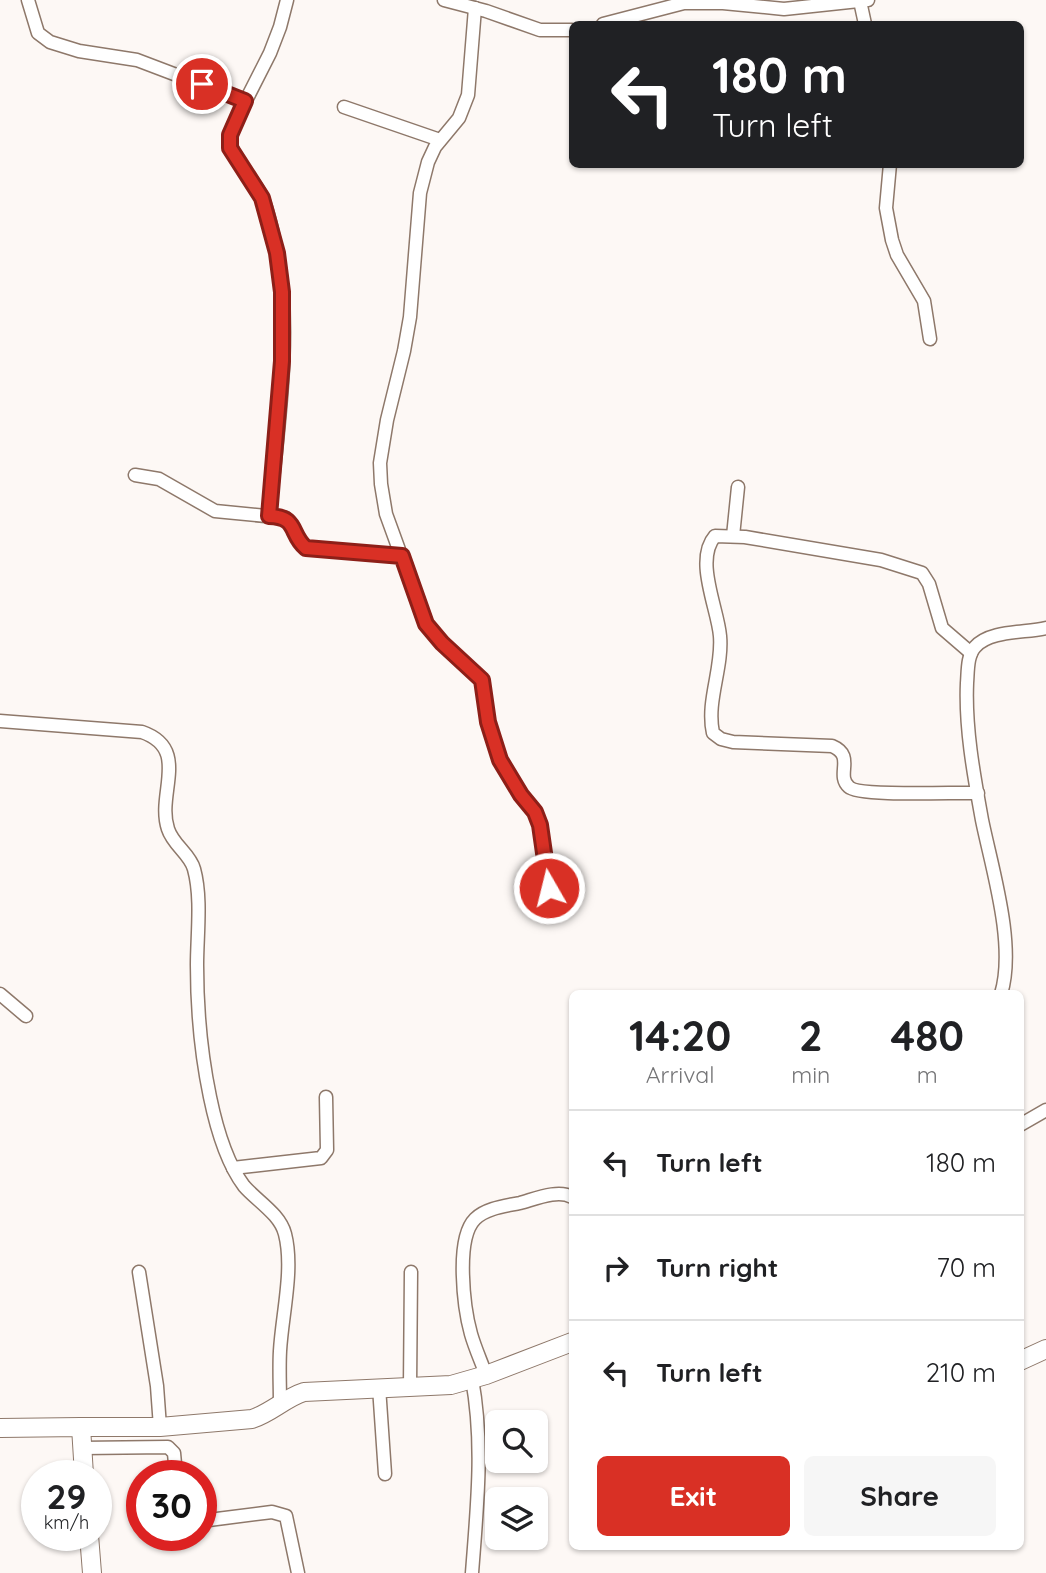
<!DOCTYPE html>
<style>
body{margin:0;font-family:Quicksand,sans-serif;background:#f6f6f6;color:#202124;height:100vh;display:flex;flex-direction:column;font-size:26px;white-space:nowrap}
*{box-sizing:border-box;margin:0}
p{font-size:23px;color:#757577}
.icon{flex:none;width:38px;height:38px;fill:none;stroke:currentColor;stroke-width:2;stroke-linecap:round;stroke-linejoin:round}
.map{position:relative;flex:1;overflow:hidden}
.side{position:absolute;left:569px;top:990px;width:455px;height:560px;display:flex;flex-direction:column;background:#fff;border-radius:10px;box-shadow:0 2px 5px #0004}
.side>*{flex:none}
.banner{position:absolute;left:569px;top:21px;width:455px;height:147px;border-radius:10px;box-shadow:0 2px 5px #0004;background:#202124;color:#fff;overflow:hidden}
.fabs{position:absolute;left:485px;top:1410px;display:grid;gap:14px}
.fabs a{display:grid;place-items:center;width:63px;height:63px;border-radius:10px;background:#fff;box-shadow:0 2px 5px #0004;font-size:35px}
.speed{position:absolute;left:21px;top:1460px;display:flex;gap:14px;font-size:35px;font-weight:700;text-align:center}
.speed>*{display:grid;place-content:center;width:91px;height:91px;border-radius:50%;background:#fff;box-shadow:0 2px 5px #0004;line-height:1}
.speed small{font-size:18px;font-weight:400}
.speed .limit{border:10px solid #d22;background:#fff;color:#111}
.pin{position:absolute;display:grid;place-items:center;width:60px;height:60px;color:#fff;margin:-30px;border:4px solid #fff;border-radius:50%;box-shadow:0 2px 7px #0007}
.me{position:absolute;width:77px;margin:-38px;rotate:352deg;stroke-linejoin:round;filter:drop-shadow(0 0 5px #0008)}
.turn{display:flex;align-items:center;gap:24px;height:147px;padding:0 28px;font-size:32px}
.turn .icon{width:91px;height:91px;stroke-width:2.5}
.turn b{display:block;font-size:49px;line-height:60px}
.eta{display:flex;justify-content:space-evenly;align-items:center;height:119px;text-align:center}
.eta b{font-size:42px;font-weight:700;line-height:49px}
.button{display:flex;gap:14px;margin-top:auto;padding:14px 28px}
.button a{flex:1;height:80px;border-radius:10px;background:#d93025;color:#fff;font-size:28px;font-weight:700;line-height:80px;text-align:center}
.button a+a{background:#f6f6f6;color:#202124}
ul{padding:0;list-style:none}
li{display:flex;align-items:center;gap:21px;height:105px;padding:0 28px;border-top:2px solid #e0e0e0}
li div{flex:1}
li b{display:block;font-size:26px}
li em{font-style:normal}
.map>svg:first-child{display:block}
</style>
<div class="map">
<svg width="1046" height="1573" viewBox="0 0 1046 1573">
<rect width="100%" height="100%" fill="#fdf8f5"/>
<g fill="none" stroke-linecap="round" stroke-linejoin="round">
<g stroke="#8e786a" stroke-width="15">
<g id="street">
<polyline points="28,0 38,33 50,42 79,51 137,60 245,101"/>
<polyline points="444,0 486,11 540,30 572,30"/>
<polyline points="860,1 865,24"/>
<polyline points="475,8 468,95 459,118 435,147 428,162 420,193 410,317 404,351 387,420 380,463 381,484 386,514 426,624 442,643 482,680 488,722 500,760 521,795 535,812 540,825 549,888"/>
<polyline points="603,24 684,3 723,3 784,9 868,0"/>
<polyline points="344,107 440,140"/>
<polyline points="890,164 886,208 892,240 897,255 924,301 930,339"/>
<path d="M 135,475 L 159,479 L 215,511 L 286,518 C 296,527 296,540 306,548 L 402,556"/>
<path d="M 269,516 C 277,437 294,325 276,248 C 272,231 269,212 262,197 C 250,171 223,157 233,126 L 270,53 L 280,27 L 287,0"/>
<polyline points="733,536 738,487"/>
<path d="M 971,653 L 942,628 L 929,584 L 922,573 L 881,560 L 745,537 L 715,536 C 694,560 718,609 720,636 C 723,668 706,701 713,733 L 721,739 L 733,742 L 832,746 C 856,756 835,775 849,787 C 859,797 958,792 978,793"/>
<path d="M 0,721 L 142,732 C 191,749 156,794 168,829 C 173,845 190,854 194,869 C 202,898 197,935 197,965 C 197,1008 201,1054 210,1097 C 216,1126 226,1162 244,1186 C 257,1201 280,1214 285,1234 C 294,1269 282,1315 280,1351 C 279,1368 280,1386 280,1404"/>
<polyline points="0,994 26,1016"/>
<path d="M 1001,994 C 1016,945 992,869 982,820 C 974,776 965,728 967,683 C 968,671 967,656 975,647 C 990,630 1025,633 1046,628"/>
<polyline points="1020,1125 1046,1110"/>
<polyline points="233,1168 321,1158 327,1150 326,1097"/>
<polyline points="139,1272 157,1386 160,1427"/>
<path d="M 486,1375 C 481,1361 475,1348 471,1334 C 464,1309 455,1239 475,1219 C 486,1208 506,1206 520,1203 C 535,1199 558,1189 572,1197"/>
<path d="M 472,1379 C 484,1444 477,1507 472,1573"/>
<polyline points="379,1387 385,1474"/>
<polyline points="410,1387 411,1272"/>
<polyline points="81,1448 168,1447 174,1453 176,1475"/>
<polyline points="201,1521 272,1512 286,1516 298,1573"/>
</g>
</g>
<g stroke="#8e786a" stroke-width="20">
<g id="secondary">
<polyline points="1020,1361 1046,1349"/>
<path d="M 81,1427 L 160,1427 L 252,1419 C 271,1413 285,1398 304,1392 L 451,1385 L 486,1375 L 572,1342"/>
<polyline points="0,1428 81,1427 84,1475"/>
<polyline points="89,1535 92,1573"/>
</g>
</g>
<use href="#street" stroke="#fff" stroke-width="12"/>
<use href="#secondary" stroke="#fff" stroke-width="18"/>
</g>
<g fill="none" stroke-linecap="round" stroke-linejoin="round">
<g stroke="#8d1f18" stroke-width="18">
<path id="route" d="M 202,84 L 245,101 L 230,135 L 230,148 L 262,198 L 277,253 L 282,292 L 282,361 L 269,516 C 299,517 289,534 306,548 L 402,556 L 426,624 L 442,643 L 482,680 L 488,722 L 500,760 L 521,795 L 535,812 L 540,825 L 549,888"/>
</g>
<use href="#route" stroke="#d93025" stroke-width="12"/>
</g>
</svg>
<div class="fabs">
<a><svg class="icon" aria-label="search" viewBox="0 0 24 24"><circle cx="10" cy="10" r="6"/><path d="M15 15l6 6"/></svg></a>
<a><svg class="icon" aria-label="layers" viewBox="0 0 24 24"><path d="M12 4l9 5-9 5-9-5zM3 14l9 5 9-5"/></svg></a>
</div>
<div class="speed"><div>29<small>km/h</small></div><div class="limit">30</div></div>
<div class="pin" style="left:202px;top:84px;background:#d93025"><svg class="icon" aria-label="arrive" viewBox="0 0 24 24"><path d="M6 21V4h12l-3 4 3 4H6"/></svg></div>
<svg class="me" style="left:549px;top:888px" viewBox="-20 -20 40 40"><circle r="17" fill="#d93025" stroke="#fff" stroke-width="3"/><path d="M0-11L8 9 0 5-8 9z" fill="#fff"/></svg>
<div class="banner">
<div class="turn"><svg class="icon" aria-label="left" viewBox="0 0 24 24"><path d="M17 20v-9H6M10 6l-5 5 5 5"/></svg><div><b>180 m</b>Turn left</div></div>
</div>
<section class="side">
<div class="eta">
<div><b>14:20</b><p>Arrival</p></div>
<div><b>2</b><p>min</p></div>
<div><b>480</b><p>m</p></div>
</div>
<ul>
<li><svg class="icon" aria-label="left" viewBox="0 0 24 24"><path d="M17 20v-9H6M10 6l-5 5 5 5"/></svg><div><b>Turn left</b></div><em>180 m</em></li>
<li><svg class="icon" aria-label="right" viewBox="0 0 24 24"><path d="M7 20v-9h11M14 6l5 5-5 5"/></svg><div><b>Turn right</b></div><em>70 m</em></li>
<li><svg class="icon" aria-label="left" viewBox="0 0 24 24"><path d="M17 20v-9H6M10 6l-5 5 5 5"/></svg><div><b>Turn left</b></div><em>210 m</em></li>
</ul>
<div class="button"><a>Exit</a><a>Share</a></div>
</section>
</div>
